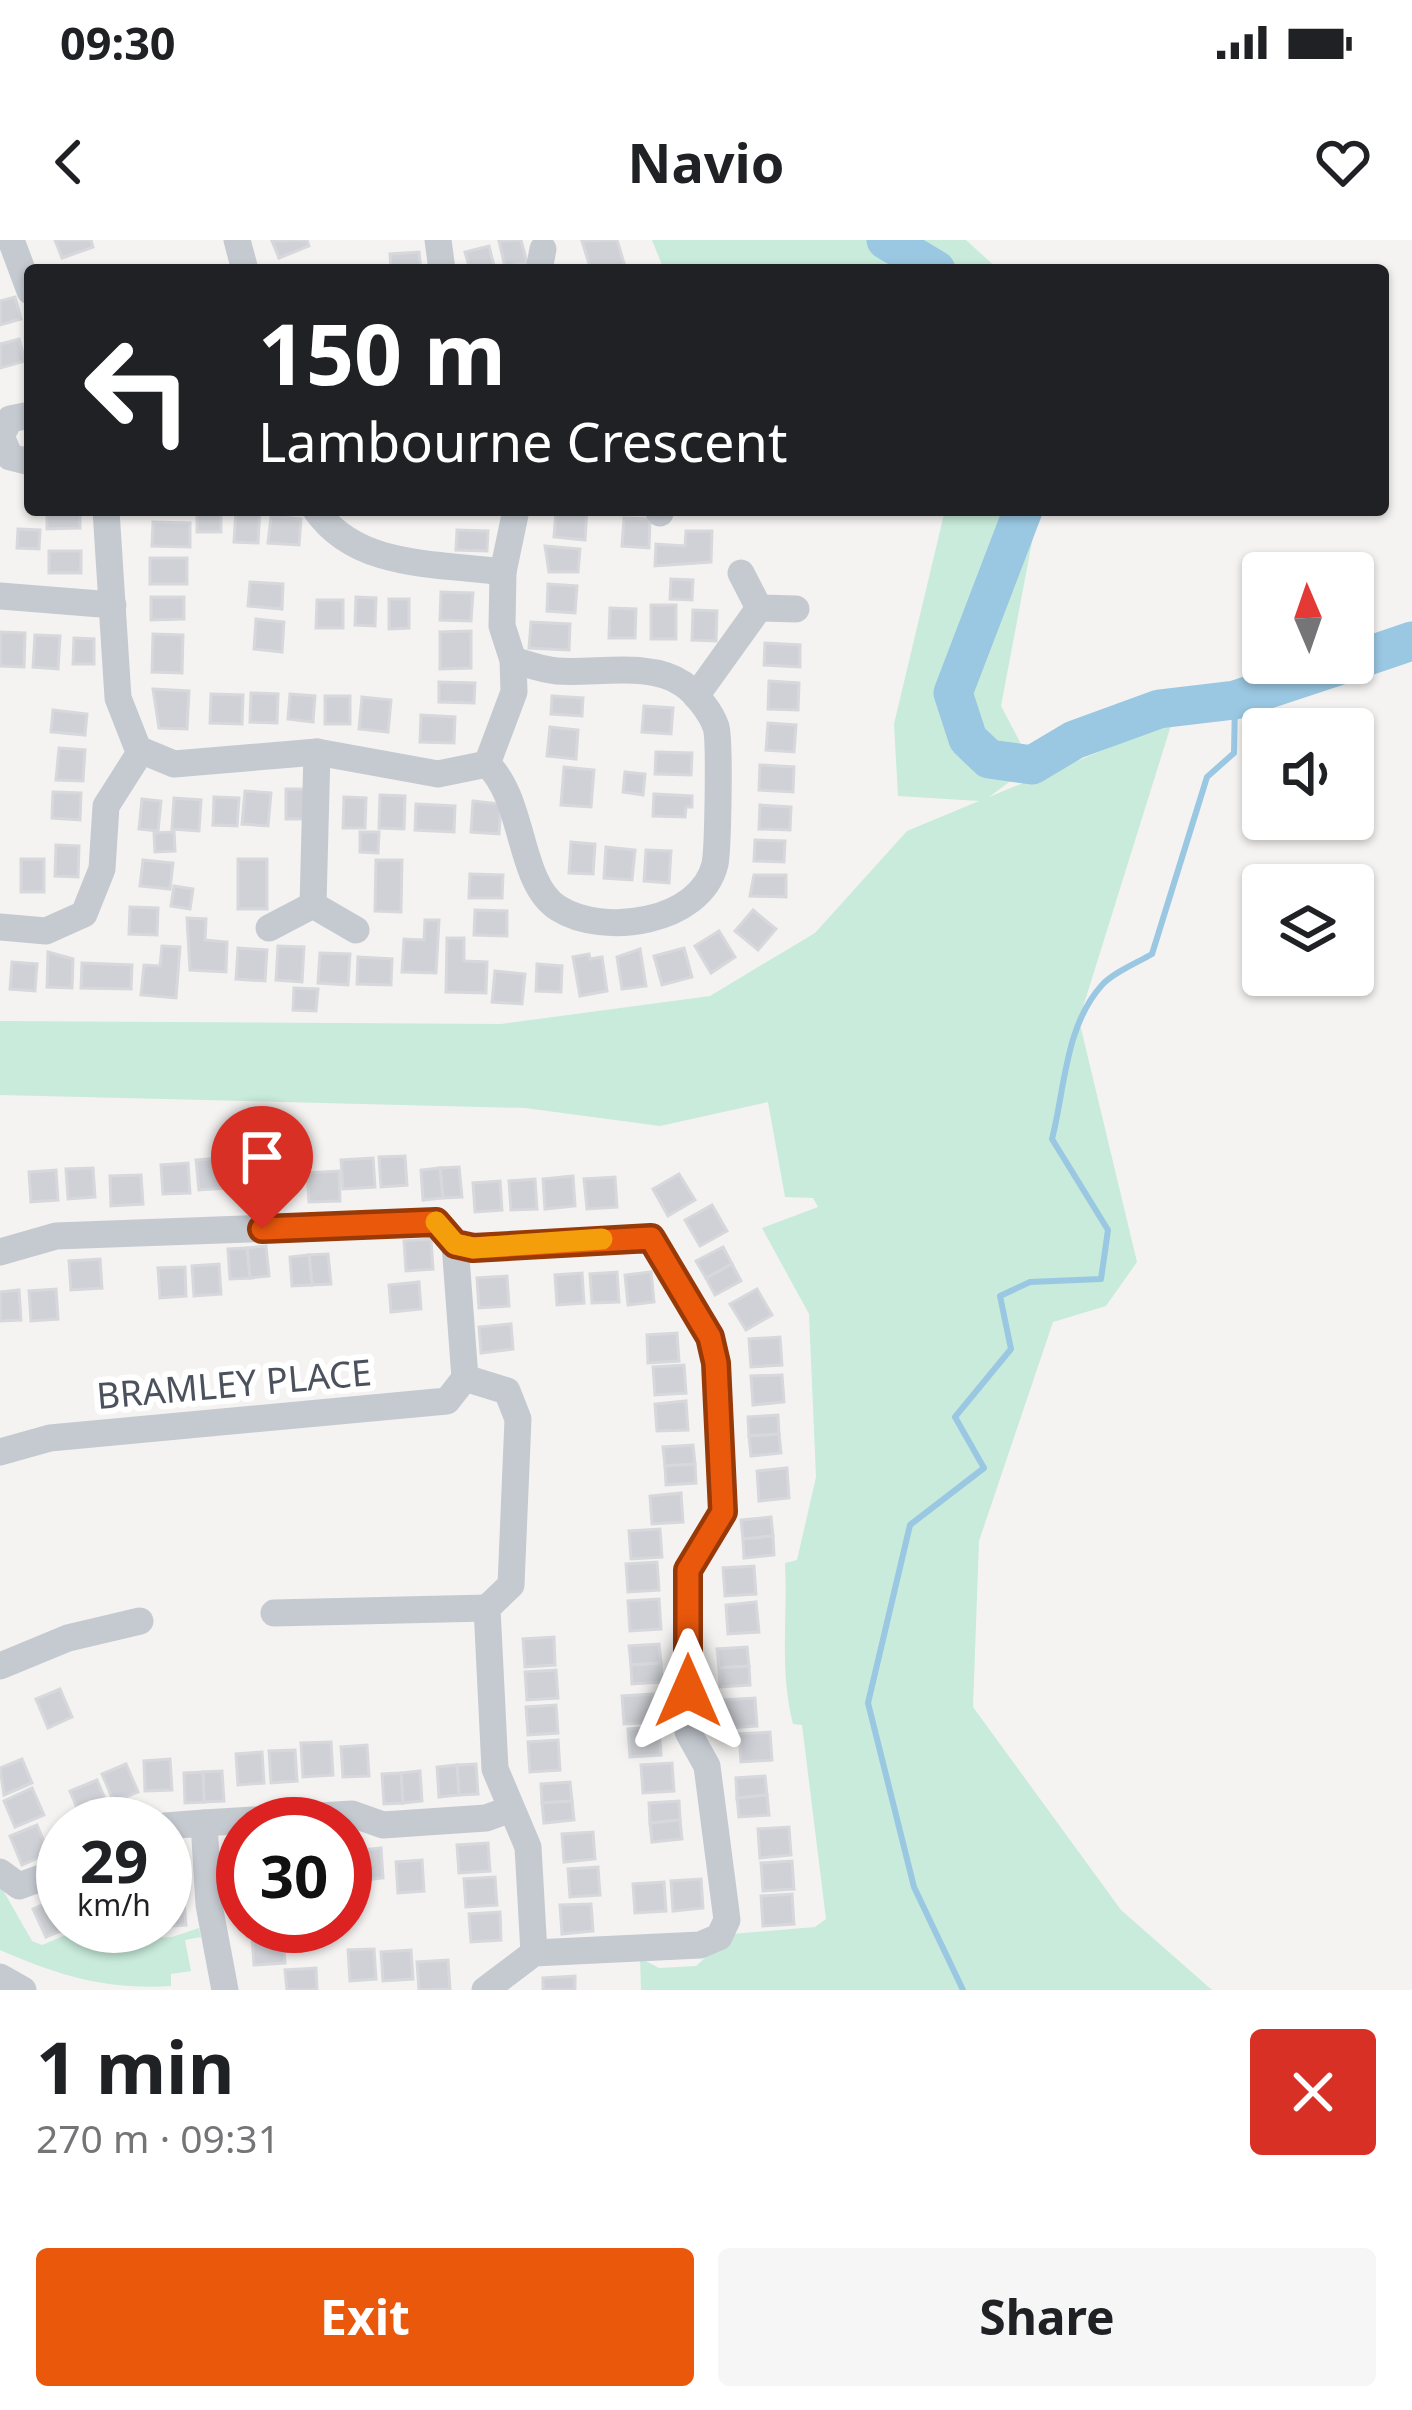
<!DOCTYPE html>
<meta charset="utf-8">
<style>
body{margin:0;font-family:"Noto Sans",sans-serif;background:#f6f6f6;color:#202124;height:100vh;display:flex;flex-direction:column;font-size:45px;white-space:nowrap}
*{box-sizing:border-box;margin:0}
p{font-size:39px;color:#757577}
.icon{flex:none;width:66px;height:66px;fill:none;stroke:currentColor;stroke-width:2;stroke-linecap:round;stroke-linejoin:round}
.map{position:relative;height:1750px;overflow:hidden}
.sheet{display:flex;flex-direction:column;background:#fff;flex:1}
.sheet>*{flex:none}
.guide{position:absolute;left:24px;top:24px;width:1365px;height:252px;border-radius:12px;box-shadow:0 3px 9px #0004;background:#202124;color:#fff;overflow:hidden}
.needle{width:78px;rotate:358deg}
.buttons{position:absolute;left:1242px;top:312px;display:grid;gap:24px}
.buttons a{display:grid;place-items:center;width:132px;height:132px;border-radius:12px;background:#fff;box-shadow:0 3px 9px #0004;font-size:60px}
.speed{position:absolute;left:36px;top:1557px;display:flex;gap:24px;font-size:60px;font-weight:700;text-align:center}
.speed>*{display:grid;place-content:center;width:156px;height:156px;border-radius:50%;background:#fff;box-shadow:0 3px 9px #0004;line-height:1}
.speed small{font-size:30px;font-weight:400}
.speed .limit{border:18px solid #d22;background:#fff;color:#111}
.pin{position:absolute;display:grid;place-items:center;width:102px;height:102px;color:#fff;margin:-123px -51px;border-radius:50% 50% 50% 0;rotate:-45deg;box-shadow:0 0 12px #0007}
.pin .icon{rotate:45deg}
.me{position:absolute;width:132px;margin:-66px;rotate:0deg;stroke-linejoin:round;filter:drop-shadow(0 0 9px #0008)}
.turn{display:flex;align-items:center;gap:42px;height:252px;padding:0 36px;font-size:54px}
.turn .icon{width:156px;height:156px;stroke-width:2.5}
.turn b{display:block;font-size:84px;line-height:102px}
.round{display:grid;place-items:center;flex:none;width:126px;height:126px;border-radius:12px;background:#f6f6f6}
.overview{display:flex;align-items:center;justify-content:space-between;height:204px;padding:0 36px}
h1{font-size:72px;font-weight:700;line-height:90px}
.button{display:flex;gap:24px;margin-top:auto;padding:24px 36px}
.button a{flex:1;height:138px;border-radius:12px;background:#ea580c;color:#fff;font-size:48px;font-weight:700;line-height:138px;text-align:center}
.button a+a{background:#f6f6f6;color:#202124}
.status{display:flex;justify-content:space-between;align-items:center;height:84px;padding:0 60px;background:#fff;direction:ltr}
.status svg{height:33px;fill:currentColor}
header{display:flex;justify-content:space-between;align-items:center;height:156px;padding:0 36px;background:#fff;font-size:54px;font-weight:700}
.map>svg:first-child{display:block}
</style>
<div class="status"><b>09:30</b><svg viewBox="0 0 49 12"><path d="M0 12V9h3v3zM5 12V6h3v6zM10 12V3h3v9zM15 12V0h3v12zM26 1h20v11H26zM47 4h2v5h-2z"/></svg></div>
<header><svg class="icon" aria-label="back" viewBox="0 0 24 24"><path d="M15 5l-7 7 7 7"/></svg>Navio<svg class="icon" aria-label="heart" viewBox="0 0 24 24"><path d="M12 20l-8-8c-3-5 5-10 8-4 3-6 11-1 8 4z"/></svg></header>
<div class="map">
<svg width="1412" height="1750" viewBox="0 0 1412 1750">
<rect width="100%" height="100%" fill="#f4f3f2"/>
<g fill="#c8ebdb">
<polygon points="652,0 966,0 999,30 664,30"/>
<path d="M 945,270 L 1038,270 L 1001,466 L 1032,525 L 989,557 L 1172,482 L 1079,780 L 1137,1022 L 1106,1066 L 1053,1082 L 979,1301 L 973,1467 L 1121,1670 L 1212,1750 L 641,1750 L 640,1718 L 659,1728 L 696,1726 L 731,1694 L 815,1687 L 826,1679 L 802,1485 L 793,1484 C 779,1428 788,1379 785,1323 L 797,1320 L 816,1237 L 809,1074 L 762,988 L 818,967 L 813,958 L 785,957 L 768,862 L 660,886 L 525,868 L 0,855 L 0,781 L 501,784 L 710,756 L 815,693 L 907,591 L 979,561 L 898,556 L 894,484 Z"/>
<path d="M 0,1645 L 32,1701 L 42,1705 L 87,1686 L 121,1686 L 123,1699 L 172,1697 L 199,1688 L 201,1697 L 185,1700 L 191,1731 L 171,1734 L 171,1746 C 106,1750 60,1736 0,1710 Z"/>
</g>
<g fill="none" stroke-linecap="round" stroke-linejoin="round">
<path stroke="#9ac7e2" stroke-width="6" d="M 963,1750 L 914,1647 L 868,1463 L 910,1285 L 984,1228 L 955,1177 L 1011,1109 L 1000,1056 L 1030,1042 L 1101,1039 L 1108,990 L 1052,899 C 1065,848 1065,786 1102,745 C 1114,732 1137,723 1152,714 L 1207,537 L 1234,513 L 1235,460"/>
<g stroke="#9ac7e2" stroke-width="39">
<polyline points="886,0 936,30"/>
<polyline points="1023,270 953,453 968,499 989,519 1032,525 1074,500 1159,469 1235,460 1347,423"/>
<polyline points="1353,421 1412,401"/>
</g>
</g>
<g fill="#d0d1d6" stroke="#d7d8dc" stroke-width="3">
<polygon points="55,0 91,0 93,7 62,18"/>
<polygon points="307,0 309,6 279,18 272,1"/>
<polygon points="521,0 527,22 505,27 499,1"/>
<polygon points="617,0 626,30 591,30 582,1"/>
<polygon points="489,6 495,30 470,30 465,12"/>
<polygon points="419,12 421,30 391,30 390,14"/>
<polygon points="15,57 21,79 0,85 0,61"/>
<polygon points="19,99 25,121 0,128 0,104"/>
<polygon points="47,270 80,270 80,288 47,289"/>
<polygon points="236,270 260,270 258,303 234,302"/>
<polygon points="556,270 587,270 585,300 554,297"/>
<rect x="197" y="274" width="24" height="18"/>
<polygon points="271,276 301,279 299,305 268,303"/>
<polygon points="624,278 650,279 649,308 622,306"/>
<polygon points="153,282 190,283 190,307 152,306"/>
<polygon points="18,289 40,290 39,309 17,308"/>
<polygon points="457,290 488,291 487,311 456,310"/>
<polygon points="686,291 712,291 711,322 655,326 656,304 685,306"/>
<polygon points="545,306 580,309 578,332 549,332"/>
<rect x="49" y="311" width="32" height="22"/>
<rect x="150" y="318" width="37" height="26"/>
<polygon points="671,339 693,340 692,360 670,359"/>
<polygon points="250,342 283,344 282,369 248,366"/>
<polygon points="548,344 577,346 575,373 547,371"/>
<polygon points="441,352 473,353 471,381 440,380"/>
<polygon points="151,357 184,357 184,379 151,380"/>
<polygon points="356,357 376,358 375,386 355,385"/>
<polygon points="389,359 409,359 409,388 389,389"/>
<polygon points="317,360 343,360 343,388 316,388"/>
<rect x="651" y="365" width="25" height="34"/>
<polygon points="610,368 636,369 635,398 609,398"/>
<polygon points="693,370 717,371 716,401 692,400"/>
<polygon points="256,379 284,382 282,412 254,409"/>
<polygon points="531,382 570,384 569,410 529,408"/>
<polygon points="471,391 471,428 440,429 440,392"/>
<polygon points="0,392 25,393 24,427 0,426"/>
<polygon points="153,394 183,395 182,433 152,432"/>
<polygon points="35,395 60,396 58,429 33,427"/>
<polygon points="74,398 94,399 94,424 73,424"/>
<polygon points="765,403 800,405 800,427 764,425"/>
<polygon points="769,441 799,443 798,470 768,469"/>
<polygon points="439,442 475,443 474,463 439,462"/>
<polygon points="153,449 189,451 187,489 159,488"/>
<polygon points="251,453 278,454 277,483 250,482"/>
<polygon points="211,454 243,455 242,484 210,483"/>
<polygon points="290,454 315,456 313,482 288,479"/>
<rect x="325" y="456" width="25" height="28"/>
<polygon points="552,456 583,458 582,476 551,474"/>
<polygon points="362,457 391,460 388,492 359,489"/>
<polygon points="644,466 673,468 671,494 642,492"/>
<polygon points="53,470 87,474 85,495 51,492"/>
<polygon points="421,475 455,477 454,503 420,502"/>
<polygon points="768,483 796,485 794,512 766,510"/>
<polygon points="550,487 578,490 576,519 547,516"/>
<polygon points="59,508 85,510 83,541 56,540"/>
<polygon points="656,512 692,513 691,535 655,534"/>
<polygon points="760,525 794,527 793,552 759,550"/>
<polygon points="564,527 594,530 591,567 561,565"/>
<polygon points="625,532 645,534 643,555 623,552"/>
<polygon points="286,549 306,549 305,579 286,579"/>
<polygon points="245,551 271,553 268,586 242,584"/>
<polygon points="53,552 81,553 80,580 52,578"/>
<polygon points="654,554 692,556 692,567 686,567 685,577 653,576"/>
<polygon points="380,555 405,556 404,589 379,588"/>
<polygon points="214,557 239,558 237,586 213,585"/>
<polygon points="344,557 366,558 365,588 343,588"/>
<polygon points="174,558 201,560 199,591 172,589"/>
<polygon points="142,559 161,561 158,591 139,589"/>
<polygon points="473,561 501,564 499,594 471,592"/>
<polygon points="416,564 455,566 454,592 415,590"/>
<polygon points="760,565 791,567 790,590 759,589"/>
<polygon points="174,592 175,611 155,612 154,593"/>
<polygon points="360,592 379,592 378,613 360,612"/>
<polygon points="755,600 785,601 784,622 754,621"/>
<polygon points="571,602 595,604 593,634 569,633"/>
<polygon points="56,605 79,606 78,637 55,636"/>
<polygon points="606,607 635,610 632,640 604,638"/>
<polygon points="646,610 671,611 669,643 644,641"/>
<rect x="21" y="619" width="23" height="33"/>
<rect x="238" y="619" width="29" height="50"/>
<polygon points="143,620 173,623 170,649 140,646"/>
<polygon points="376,620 402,620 401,672 375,671"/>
<polygon points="470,634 503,635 502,658 469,658"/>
<polygon points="754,635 786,635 786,657 750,656"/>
<polygon points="174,646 193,649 190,669 171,666"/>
<polygon points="130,667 158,668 157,695 129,694"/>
<polygon points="475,670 507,671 507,696 474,695"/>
<polygon points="753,670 776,689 758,710 735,691"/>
<polygon points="187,678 206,679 205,700 227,702 226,732 190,730"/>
<polygon points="425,680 439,680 436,733 402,732 404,699 424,700"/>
<polygon points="719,691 735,717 711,733 695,706"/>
<polygon points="447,698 464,698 464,721 487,722 486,753 446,752"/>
<polygon points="162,706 180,707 176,758 141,755 144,725 160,726"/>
<polygon points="278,706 304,707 302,742 276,740"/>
<polygon points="238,708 267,710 265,741 236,739"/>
<polygon points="684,708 692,737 662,745 654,716"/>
<polygon points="640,709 646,746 622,749 617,717"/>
<polygon points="48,712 73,719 72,748 47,747"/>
<polygon points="320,713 350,714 348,745 318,743"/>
<polygon points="589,714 590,719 602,717 607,751 580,756 573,717"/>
<polygon points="358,717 392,719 391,745 357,744"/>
<polygon points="12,722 37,724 35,751 10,749"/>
<polygon points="82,723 132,725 131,749 81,748"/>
<polygon points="537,724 562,726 561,752 536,751"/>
<polygon points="495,731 525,734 522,764 492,762"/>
<polygon points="294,748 318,749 316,771 293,770"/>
<polygon points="294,916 296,946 264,948 262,919"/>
<polygon points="405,916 407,945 381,947 379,917"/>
<polygon points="223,918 225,948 199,950 196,920"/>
<polygon points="373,918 375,947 343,949 341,920"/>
<polygon points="257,921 259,951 233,953 231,923"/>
<polygon points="188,923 190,953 163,954 161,925"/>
<polygon points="459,927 462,957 443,958 440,928"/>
<polygon points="93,928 95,957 68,959 66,929"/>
<polygon points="440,928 443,958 423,960 421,930"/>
<polygon points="56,930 58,960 31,962 29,932"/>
<polygon points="339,931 340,961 309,962 307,933"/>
<polygon points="679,934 695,960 668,976 653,949"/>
<polygon points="141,935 143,964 111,966 110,936"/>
<polygon points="573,936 575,966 545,969 543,939"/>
<polygon points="615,937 617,967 587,969 584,939"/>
<polygon points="535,939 537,969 511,970 509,941"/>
<polygon points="500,941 502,970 475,972 473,943"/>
<polygon points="712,965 727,991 700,1006 685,980"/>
<polygon points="431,999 433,1029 406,1031 404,1001"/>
<polygon points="266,1006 269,1036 250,1038 247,1008"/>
<polygon points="723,1007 732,1024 706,1038 696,1021"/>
<polygon points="247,1008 250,1038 230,1039 228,1009"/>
<polygon points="328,1014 331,1044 312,1045 309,1015"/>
<polygon points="309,1015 312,1045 292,1046 290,1017"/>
<polygon points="100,1019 102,1048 71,1050 69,1021"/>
<polygon points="219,1024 221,1054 194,1056 192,1026"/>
<polygon points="732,1024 741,1041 715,1055 706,1038"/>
<polygon points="185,1027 186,1056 160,1058 158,1028"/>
<polygon points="617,1032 619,1062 592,1063 590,1034"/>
<polygon points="651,1032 654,1062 628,1065 625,1035"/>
<polygon points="582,1033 584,1063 557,1065 555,1035"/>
<polygon points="507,1036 509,1066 479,1068 477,1038"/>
<polygon points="419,1042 421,1069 391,1072 389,1045"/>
<polygon points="56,1049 58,1079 31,1081 29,1051"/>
<polygon points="757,1049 772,1075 746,1090 730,1064"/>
<polygon points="19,1050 21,1080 0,1081 0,1052"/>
<polygon points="511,1084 513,1109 481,1113 479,1087"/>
<polygon points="677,1093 679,1121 648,1123 647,1095"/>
<polygon points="780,1097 782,1125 751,1127 749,1099"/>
<polygon points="684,1125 686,1153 655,1155 653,1127"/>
<polygon points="782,1135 784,1162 753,1165 751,1136"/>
<polygon points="686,1161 688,1190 657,1191 655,1164"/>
<polygon points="778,1175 779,1194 749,1196 748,1177"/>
<polygon points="779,1194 781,1213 751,1216 749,1196"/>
<polygon points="693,1205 695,1224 665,1226 663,1207"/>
<polygon points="695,1224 696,1243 666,1245 665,1226"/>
<polygon points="787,1228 789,1258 759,1261 757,1231"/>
<polygon points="681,1253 683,1282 652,1284 650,1256"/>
<polygon points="771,1277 773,1296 743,1299 741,1280"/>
<polygon points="660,1289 662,1317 631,1319 629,1291"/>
<polygon points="773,1296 774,1315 744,1318 743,1299"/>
<polygon points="657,1322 659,1350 628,1352 626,1324"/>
<polygon points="754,1326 756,1354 725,1356 723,1328"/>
<polygon points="659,1359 661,1389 630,1391 628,1361"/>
<polygon points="756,1362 759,1392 728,1394 726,1365"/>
<polygon points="554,1397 555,1425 525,1427 523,1399"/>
<polygon points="659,1404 661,1423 631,1425 629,1406"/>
<polygon points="747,1407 749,1426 719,1428 717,1409"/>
<polygon points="661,1423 662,1442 632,1444 631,1425"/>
<polygon points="749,1426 750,1445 720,1447 719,1428"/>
<polygon points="556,1430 558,1458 527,1460 525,1432"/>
<polygon points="60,1449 72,1477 48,1488 36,1459"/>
<polygon points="653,1454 655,1482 624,1484 622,1456"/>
<polygon points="755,1458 757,1486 726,1488 724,1460"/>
<polygon points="556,1465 558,1493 528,1495 526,1467"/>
<polygon points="659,1487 661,1515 630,1517 628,1489"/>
<polygon points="770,1492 772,1520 741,1522 739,1494"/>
<polygon points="558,1500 560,1530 530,1532 528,1502"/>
<polygon points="331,1502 333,1535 303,1537 301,1503"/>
<polygon points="367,1505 369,1536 343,1537 341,1507"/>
<polygon points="295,1510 297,1541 271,1543 269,1511"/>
<polygon points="262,1512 264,1543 238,1545 236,1514"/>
<polygon points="22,1519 32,1543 4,1555 0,1528"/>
<polygon points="170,1519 172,1550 145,1551 144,1521"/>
<polygon points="672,1523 674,1551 643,1553 641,1525"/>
<polygon points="126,1524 138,1552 114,1562 102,1534"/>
<polygon points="476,1524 478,1554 459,1555 457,1525"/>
<polygon points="457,1525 459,1555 439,1557 437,1527"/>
<polygon points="222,1531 224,1561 204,1562 203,1532"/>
<polygon points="420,1531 422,1561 403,1563 401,1533"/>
<polygon points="203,1532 204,1562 185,1563 184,1533"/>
<polygon points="401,1533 403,1563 384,1564 382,1534"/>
<polygon points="765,1536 767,1555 737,1558 736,1538"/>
<polygon points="97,1540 109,1568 82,1580 70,1551"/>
<polygon points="570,1542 572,1561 542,1563 541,1544"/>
<polygon points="32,1548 44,1575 15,1587 4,1561"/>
<polygon points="767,1555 769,1575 739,1577 737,1558"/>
<polygon points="572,1561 574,1580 544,1583 542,1563"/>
<polygon points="679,1561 680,1580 650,1583 649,1563"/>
<polygon points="680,1580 682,1599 652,1602 650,1583"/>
<polygon points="37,1585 49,1613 22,1625 10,1596"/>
<polygon points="789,1587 791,1615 760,1618 758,1589"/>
<polygon points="593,1592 595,1619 564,1622 562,1594"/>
<polygon points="488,1603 490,1631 459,1633 457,1605"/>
<polygon points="381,1608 383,1638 364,1640 362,1610"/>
<polygon points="362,1610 364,1640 345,1641 345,1611"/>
<polygon points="422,1620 424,1651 398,1653 396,1622"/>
<polygon points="792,1621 794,1649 763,1651 761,1623"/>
<polygon points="598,1627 600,1655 570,1657 568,1629"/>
<polygon points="495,1637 497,1665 466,1667 464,1639"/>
<polygon points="701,1639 703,1668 673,1671 671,1641"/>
<polygon points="664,1642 666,1671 635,1673 633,1644"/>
<polygon points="792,1654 794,1684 763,1686 761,1656"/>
<polygon points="60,1657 63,1686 72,1686 46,1697 33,1669"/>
<polygon points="184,1662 186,1685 154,1687 165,1686 165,1663"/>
<polygon points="591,1664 593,1691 562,1694 560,1665"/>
<polygon points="500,1672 501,1700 471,1702 469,1674"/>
<polygon points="283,1694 285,1723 254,1725 252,1697"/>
<polygon points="374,1709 376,1739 350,1741 348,1710"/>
<polygon points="411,1710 413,1739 383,1741 381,1712"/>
<polygon points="448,1720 450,1749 419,1750 417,1722"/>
<polygon points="316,1728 317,1750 287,1750 285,1730"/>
<polygon points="575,1736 575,1750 543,1750 543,1738"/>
</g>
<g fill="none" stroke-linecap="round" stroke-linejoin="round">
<g stroke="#c5cad1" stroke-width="27">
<polyline points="11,0 30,51"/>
<polyline points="237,0 245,30"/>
<polyline points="438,0 442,30"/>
<polyline points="539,30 543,9"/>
<polyline points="30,175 10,179 1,196 10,217 30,222"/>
<polyline points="106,270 118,458 138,509 174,524 317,512 438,534 487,524 514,452 513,420 502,386 503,332 516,270"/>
<path d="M 316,270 C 357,329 437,323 503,332"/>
<polyline points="658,270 660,273"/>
<polyline points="741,333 759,368 796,369"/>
<polyline points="0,356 113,365"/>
<polyline points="696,456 759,368"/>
<path d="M 487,524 C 525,559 518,643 558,668 C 603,697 701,683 715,624 C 718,609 720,499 716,487 C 711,472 695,452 683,444 C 650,421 596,434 557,431 C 543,430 527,424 513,420"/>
<polyline points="313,665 317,512"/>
<polyline points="0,687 46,691 84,674 102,629 106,566 141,511"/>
<polyline points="269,688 313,665 356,690"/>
<polyline points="455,1004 465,1138"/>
<polyline points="0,1012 56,996 436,982 455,1004 473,1008 651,998 710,1097 716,1123 723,1272 688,1331 688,1492 707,1526 727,1680 719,1697 700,1705 534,1713 485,1750"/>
<polyline points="465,1138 507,1151 518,1179 511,1345 487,1368 495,1529 528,1607 534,1713"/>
<polyline points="0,1212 50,1198 447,1161 465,1138"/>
<polyline points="274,1373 487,1368"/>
<polyline points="0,1426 68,1398 140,1381"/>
<polyline points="204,1583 352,1574 383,1585 486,1578 511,1569"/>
<polyline points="165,1586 204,1583 209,1665 225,1750"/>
<polyline points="0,1632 19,1646 63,1630"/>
<polyline points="0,1737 23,1750"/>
</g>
</g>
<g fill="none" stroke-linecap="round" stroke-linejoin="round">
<g stroke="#983908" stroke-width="30">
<polyline id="route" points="262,989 436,982 455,1004 473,1008 651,998 710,1097 716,1123 723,1272 688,1330 688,1451"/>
</g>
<use href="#route" stroke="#ea580c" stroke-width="21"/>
<polyline stroke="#f59e0b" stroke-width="21" points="436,982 455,1004 473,1008 602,999"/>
</g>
<g text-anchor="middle" stroke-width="12" stroke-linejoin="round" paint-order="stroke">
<g font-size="36" fill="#4c525d" stroke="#fff">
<text transform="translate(234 1144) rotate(-5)" y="13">BRAMLEY PLACE</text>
</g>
</g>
</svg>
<div class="buttons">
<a><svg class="needle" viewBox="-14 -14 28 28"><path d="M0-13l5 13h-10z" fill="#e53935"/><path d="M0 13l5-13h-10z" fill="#757577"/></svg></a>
<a><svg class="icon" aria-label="sound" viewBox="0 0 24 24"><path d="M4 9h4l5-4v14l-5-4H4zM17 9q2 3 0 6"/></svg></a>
<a><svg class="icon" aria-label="layers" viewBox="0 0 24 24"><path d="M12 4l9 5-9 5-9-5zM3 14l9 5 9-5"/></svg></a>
</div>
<div class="speed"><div>29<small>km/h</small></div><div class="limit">30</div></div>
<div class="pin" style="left:262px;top:989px;background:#d93025"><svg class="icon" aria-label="arrive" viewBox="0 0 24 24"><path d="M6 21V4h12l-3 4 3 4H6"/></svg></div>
<svg class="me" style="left:688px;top:1451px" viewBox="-20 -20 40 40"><path d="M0-17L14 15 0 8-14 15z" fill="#ea580c" stroke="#fff" stroke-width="4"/></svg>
<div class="guide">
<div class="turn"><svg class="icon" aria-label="left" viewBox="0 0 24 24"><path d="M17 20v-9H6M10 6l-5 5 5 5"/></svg><div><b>150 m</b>Lambourne Crescent</div></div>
</div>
</div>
<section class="sheet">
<div class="overview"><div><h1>1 min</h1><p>270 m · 09:31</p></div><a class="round" style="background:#d93025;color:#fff"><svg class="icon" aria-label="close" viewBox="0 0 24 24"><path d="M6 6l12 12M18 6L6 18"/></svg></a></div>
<div class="button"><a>Exit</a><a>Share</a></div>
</section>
